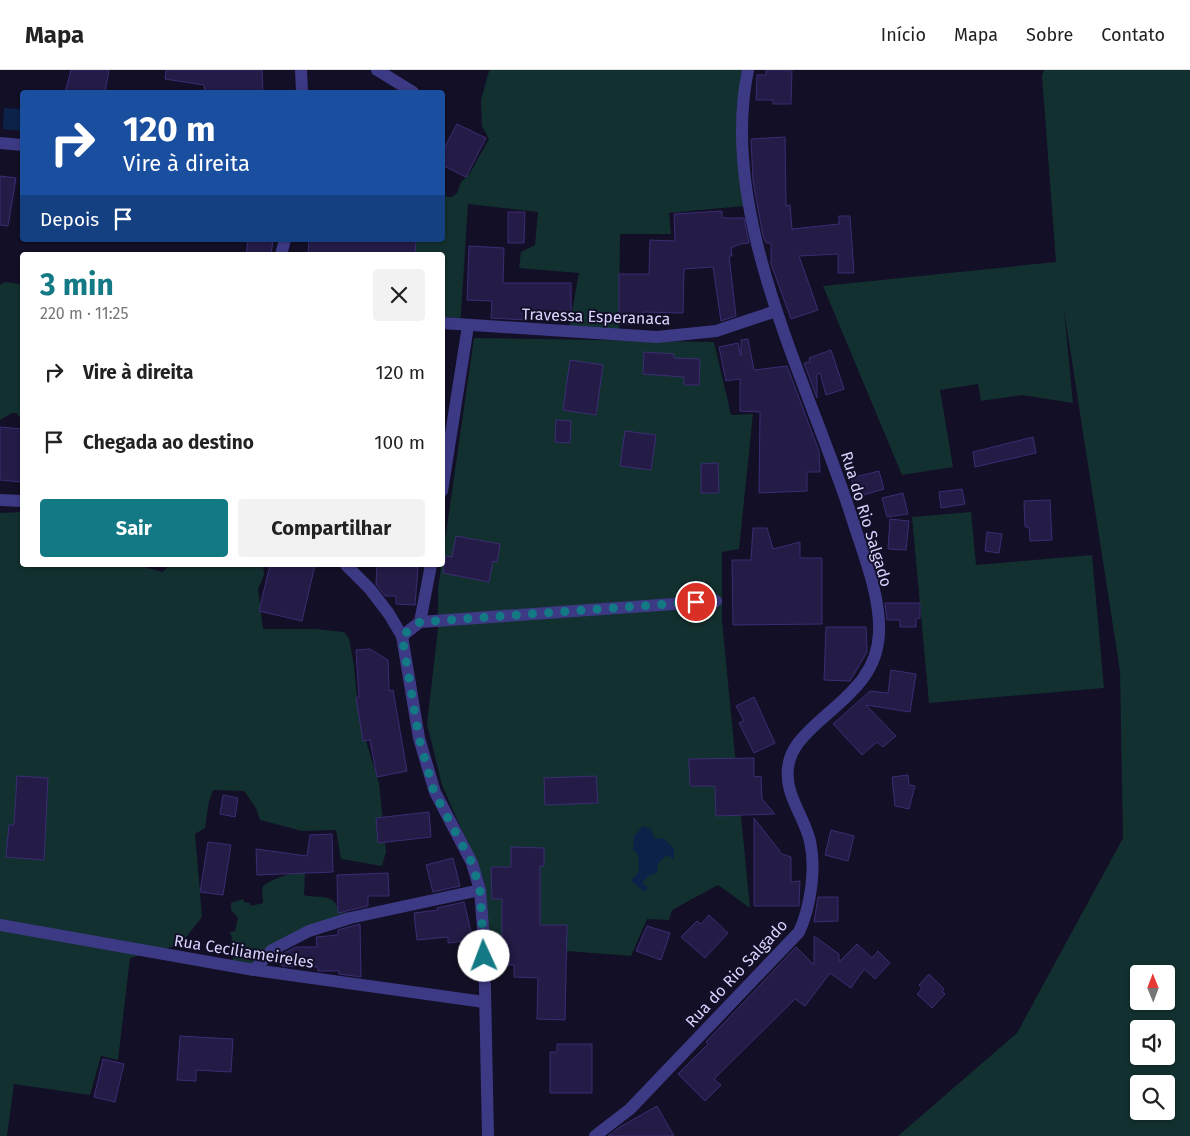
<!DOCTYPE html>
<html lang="pt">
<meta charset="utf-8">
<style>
body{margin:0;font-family:"Fira Sans",sans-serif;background:#f2f2f2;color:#222;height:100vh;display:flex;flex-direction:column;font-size:19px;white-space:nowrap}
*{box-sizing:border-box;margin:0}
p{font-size:16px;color:#767676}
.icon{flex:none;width:28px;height:28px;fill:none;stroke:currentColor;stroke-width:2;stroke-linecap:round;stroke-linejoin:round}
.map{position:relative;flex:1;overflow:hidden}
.drawer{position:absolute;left:20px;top:182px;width:425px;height:315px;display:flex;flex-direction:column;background:#fff;border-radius:5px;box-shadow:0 1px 4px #0004}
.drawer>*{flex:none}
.hud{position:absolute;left:20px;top:20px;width:425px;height:152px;border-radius:5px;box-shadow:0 1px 4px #0004;background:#1a4fa0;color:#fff;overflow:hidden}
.needle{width:32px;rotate:359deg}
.tools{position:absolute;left:1130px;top:895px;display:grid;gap:10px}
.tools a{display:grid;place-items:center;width:45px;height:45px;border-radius:5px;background:#fff;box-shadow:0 1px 4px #0004;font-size:25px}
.pin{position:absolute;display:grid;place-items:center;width:42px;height:42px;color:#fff;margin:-21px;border:2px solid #fff;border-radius:50%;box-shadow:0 1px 5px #0007}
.me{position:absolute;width:55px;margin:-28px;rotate:358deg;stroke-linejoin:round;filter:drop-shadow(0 0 4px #0008)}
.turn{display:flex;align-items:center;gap:18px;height:105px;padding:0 20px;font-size:22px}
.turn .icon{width:65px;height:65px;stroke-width:2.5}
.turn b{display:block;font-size:35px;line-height:42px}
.then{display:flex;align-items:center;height:48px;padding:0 20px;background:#0003;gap:10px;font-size:19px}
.round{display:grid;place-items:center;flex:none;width:52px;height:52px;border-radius:5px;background:#f2f2f2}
.head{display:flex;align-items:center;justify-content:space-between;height:85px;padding:0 20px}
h1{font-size:30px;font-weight:700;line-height:38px;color:#137a85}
.cta{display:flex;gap:10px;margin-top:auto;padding:10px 20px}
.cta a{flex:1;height:58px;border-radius:5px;background:#137a85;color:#fff;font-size:20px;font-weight:700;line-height:58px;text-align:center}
.cta a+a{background:#f2f2f2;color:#222}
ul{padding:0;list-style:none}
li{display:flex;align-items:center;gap:15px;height:70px;padding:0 20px}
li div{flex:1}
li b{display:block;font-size:19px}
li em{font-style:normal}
header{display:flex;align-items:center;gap:30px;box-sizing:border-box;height:70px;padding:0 25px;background:#fff;border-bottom:1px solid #e0e0e0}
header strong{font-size:24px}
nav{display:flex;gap:28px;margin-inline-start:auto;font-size:18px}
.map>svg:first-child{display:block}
</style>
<header>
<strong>Mapa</strong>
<nav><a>Início</a><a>Mapa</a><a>Sobre</a><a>Contato</a></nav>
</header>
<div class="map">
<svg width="1190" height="1066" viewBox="0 0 1190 1066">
<rect width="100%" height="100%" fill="#130f26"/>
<g fill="#12302f" fill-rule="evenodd">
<path d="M 491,0 L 742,0 C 734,48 739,88 744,136 L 669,143 L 671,164 L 620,164 L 619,259 L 569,257 L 579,203 L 519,198 L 521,182 L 535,175 L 538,142 L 468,134 L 461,244 L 460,248 L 443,247 L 442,185 L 414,185 L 415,170 L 442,170 L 443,126 L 452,127 L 457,123 L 461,112 L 470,103 L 489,69 L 482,56 L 481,30 L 489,1 Z"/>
<path d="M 1044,0 L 1190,0 L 1190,1066 L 898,1066 L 1017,963 L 1123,768 L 1120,601 L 1064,240 L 1073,333 L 1022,325 L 981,331 L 978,314 L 940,320 L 953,397 L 902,405 L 823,216 L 1056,192 L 1042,6 ZM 1139,904 L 1166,904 L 1166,931 L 1139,931 ZM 1139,959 L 1166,959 L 1166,986 L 1139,986 ZM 1139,1014 L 1166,1014 L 1166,1041 L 1139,1041 Z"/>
<polygon points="5,212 20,214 22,225 22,350 16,343 12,343 0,350 0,215"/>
<polygon points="474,268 714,272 731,345 753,344 739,479 722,482 722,551 750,838 718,815 672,840 669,850 647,849 631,886 489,875 485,813 442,715 427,654 438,559 438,519"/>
<polygon points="22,442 22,495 145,495 147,498 163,502 169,495 263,495 264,505 258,519 263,559 316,559 344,562 349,568 354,596 359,648 379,713 386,782 382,796 341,789 336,760 302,761 260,750 256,738 244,721 213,720 209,731 205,758 195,764 202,847 180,875 130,888 118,990 101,986 90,1025 14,1014 7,1066 0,1066 0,443"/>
<polygon points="971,442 976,495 1092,485 1104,618 929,633 912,447"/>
<path d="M 305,801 L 304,825 C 316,829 337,822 338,842 L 346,842 L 345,849 L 300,866 L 254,900 L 232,891 L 237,877 L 230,874 L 232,869 L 230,862 L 235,861 L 238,848 L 231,840 L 231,833 L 243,829 L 244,832 L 250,833 L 251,836 L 263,833 L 262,818 C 267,809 295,802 305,801 Z"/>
</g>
<g fill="#0c2248">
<polygon points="4,38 22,39 22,61 3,59"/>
<polygon points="643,756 651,759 655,769 664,768 674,779 674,789 666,785 658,794 657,803 650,805 642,812 648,818 645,822 631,811 639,801 638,785 633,780 634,766"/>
</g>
<g fill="#241b47" stroke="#3b2d73">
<polygon points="71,0 109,0 105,22 65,22"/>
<polygon points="166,0 262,0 263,22 205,22 204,15 165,9"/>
<polygon points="766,0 792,0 791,34 773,34 773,30 756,30 757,5 766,5"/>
<polygon points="457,54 486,68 466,107 442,95 442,82"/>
<polygon points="785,67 786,136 790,135 792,159 839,154 839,146 850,146 854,203 838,203 838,184 799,186 818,240 791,249 771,194 771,173 766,173 763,166 753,111 751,69"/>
<polygon points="0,106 16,108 8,156 0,155"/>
<polygon points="722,141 722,148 744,148 749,173 740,174 731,178 732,186 729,186 736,246 721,251 713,197 684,199 683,243 643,242 643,254 619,254 619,204 649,204 650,170 675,171 674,144"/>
<polygon points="508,142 525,142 524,173 508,173"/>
<polygon points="248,170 273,170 271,185 246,185"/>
<polygon points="309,170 416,170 415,185 308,185"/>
<polygon points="469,176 504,178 503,213 571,213 571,242 527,243 527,250 491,248 492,231 467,230"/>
<polygon points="748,269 754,300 787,296 819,381 820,402 807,402 807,421 759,423 760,342 740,341 740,309 726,311 719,277 738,273 741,286 741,270"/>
<polygon points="831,280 844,319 826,325 820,303 817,304 817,328 804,293 810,292 809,288"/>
<polygon points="644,282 674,284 674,288 700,289 699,315 684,315 684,307 643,304"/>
<polygon points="570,290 603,295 596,345 563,340"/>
<polygon points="556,350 571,351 570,373 555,372"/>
<polygon points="0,357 22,359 22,412 0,410"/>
<polygon points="625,361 656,365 651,400 620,396"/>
<polygon points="1033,367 1036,383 975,397 973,382"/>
<polygon points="718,393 719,423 701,423 701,394"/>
<polygon points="879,401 884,419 857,427 851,408"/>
<polygon points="962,419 965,434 941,438 939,422"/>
<polygon points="903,423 908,444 887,447 882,428"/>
<polygon points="1050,430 1052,470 1030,471 1029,457 1025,457 1024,431"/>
<polygon points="890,449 909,451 906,480 888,479"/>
<polygon points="753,458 767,458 773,479 800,472 800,488 822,488 822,554 733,555 732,490 751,490"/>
<polygon points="987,462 1002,464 999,483 985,481"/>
<polygon points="456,466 500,474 497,492 493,491 489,512 443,503 446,486 452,487"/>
<polygon points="270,495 315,495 302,551 259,541"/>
<polygon points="377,495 418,497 415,535 396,534 396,526 385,526 376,514"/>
<polygon points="885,533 920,533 920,548 916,549 916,557 900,557 900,550 887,550"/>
<polygon points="826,557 866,557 867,582 850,611 824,610"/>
<polygon points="370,579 388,590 389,621 393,620 407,701 377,707 370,670 363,671 356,628 359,627 356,580"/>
<polygon points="891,600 916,604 910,642 866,635 896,666 883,677 877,672 862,685 833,654 870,621 888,623"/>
<polygon points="754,627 775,673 754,683 739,653 744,651 736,636"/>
<polygon points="754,688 754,707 761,706 762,729 775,744 716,746 715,716 690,716 689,689"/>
<polygon points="908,705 909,715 915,716 909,739 895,736 892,707"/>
<polygon points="17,706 48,708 44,790 6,787 9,755 14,755"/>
<polygon points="596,706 598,733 545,735 544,708"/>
<polygon points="223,725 238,728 235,747 220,744"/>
<polygon points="429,742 431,767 378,773 376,748"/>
<polygon points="754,748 782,784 791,787 791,812 800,811 799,836 754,836"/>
<polygon points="831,760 854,766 848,791 825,785"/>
<polygon points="332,764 333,802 257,805 256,779 307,786 310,765"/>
<polygon points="208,772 231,775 223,825 200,822"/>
<polygon points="511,777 544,778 544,796 540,796 540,855 567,855 565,950 537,949 538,908 514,907 514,895 493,895 492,866 502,866 502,829 492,829 491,797 511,797"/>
<polygon points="453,788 460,816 433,822 426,795"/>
<polygon points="388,803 389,826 368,826 368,836 338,843 337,805"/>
<polygon points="818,827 838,827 838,851 814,852"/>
<polygon points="464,832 473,870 448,873 448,867 417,870 414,843 438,840 437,838"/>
<polygon points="709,845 728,863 705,888 681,867 697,851 701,854"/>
<polygon points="360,854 361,907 339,904 339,901 318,901 318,897 282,896 282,884 296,877 317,877 316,867 338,865 338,860"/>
<polygon points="647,856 670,863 661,890 636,881"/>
<polygon points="814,866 839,884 839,892 857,874 872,888 878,881 890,893 875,909 864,899 851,918 830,903 805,936 795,929 714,1009 721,1015 705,1031 678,1004 708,974 706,972 796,877 814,895"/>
<polygon points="929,904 944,919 942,921 945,924 932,938 917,924 922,919 919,915"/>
<polygon points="180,966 233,969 231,1002 196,1000 196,1011 177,1010"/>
<polygon points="557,974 592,974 592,1023 550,1023 550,982 557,982"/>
<polygon points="103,989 124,994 115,1032 94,1027"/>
<polygon points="657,1036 674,1066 608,1066 620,1057"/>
</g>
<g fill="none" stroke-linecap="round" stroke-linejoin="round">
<g stroke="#3d3a85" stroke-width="12">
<polyline points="301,0 302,22"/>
<polyline points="377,0 413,22"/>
<polyline points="0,73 22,75"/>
<polyline points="281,185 285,170"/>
<polyline points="442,253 657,267 716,261 776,241"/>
<polyline points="442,421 468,256"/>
<polyline points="0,430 22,431"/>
<polyline points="346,495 370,519 389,544 402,566 419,668 435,722 472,793 480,820 484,871 488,1066"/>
<polyline points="420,552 716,531"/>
<polyline points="402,566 420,552 431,495"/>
<polyline points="0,855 254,900 484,932"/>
<polyline points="254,900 272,880 309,861 350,848 480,820"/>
<path d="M 595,1066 L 630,1039 L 799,862 C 811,836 816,798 810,771 C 803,743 782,722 789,692 C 792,679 800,670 809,661 C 839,631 877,611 879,563 C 881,525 861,478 850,442 C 806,308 718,143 748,0"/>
</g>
</g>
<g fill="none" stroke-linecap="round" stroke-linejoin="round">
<polyline stroke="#137a85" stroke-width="9" stroke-dasharray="0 16.2" points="484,886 480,820 472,793 434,722 419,668 402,566 420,552 696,532"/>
</g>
<g text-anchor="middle" stroke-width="4" stroke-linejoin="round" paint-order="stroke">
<g font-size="16" fill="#d9d4ff" stroke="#130f26">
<text transform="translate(596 246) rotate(2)" y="6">Travessa Esperanaca</text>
<text transform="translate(867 449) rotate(73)" y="6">Rua do Rio Salgado</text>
<text transform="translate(244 881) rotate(9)" y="6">Rua Ceciliameireles</text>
<text transform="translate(736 903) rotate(-47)" y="6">Rua do Rio Salgado</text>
</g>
</g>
</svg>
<div class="tools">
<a><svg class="needle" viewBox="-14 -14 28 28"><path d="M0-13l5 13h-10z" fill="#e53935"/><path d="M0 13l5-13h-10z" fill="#767676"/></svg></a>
<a><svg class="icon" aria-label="sound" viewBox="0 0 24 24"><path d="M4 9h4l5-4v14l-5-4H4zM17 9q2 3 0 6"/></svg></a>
<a><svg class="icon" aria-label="search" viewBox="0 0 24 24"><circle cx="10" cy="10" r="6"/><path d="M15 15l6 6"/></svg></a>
</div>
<div class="pin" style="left:696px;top:532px;background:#d93025"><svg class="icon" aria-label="arrive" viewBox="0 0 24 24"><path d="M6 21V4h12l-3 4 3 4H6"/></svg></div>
<svg class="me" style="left:484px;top:886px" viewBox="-20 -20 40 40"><circle r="19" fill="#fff"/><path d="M0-13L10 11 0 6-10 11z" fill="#137a85"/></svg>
<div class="hud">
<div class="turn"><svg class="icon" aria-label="right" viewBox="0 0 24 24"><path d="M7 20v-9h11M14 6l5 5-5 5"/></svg><div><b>120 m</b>Vire à direita</div></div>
<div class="then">Depois<svg class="icon" aria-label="arrive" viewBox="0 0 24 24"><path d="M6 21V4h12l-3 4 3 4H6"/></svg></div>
</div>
<section class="drawer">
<div class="head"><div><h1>3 min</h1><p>220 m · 11:25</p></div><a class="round"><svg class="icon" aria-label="close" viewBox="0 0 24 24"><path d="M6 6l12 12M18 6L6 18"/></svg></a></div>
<ul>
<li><svg class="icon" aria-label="right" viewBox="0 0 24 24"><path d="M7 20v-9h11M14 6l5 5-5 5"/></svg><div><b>Vire à direita</b></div><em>120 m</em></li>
<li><svg class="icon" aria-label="arrive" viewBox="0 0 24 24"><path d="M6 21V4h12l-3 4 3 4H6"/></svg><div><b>Chegada ao destino</b></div><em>100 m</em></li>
</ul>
<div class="cta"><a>Sair</a><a>Compartilhar</a></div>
</section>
</div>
